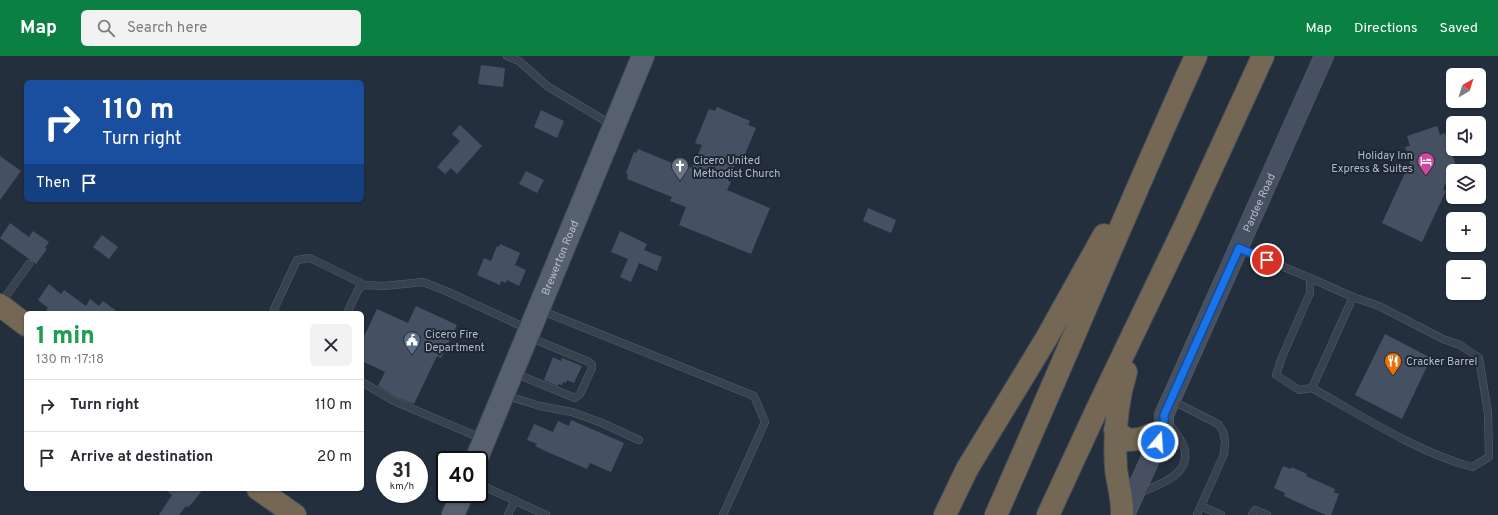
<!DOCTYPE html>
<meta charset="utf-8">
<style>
body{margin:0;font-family:Overpass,sans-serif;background:#f2f2f3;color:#2b2b33;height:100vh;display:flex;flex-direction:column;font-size:15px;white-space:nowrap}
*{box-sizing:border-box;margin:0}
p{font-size:13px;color:#7c7c81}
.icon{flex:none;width:22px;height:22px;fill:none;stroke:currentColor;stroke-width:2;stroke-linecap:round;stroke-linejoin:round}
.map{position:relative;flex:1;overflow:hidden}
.details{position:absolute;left:24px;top:255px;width:340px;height:180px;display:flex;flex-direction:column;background:#fff;border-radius:6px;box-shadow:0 1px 3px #0004}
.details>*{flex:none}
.top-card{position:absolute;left:24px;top:24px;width:340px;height:122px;border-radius:6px;box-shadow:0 1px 3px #0004;background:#1a4fa0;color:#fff;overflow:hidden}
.needle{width:26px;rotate:39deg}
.buttons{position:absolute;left:1446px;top:12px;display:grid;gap:8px}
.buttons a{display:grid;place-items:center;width:40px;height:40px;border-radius:6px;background:#fff;box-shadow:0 1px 3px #0004;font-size:20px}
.speed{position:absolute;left:376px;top:395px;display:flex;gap:8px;font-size:20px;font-weight:700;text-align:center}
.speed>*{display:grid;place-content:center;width:52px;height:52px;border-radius:50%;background:#fff;box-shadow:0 1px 3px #0004;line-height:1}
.speed small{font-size:10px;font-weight:400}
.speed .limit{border:2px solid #111;border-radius:6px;background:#fff;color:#111}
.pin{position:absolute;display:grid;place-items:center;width:34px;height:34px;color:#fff;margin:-17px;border:2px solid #fff;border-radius:50%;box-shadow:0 1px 4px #0007}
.me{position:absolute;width:44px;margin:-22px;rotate:18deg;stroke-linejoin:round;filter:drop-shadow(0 0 3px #0008)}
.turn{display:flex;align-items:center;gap:14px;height:84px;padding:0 12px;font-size:18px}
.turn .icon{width:52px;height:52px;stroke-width:2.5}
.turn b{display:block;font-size:28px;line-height:34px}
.then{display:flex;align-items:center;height:38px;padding:0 12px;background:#0003;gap:8px;font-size:15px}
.round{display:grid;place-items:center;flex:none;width:42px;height:42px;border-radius:6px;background:#f2f2f3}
.overview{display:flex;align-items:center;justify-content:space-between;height:68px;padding:0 12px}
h1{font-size:24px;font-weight:800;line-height:30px;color:#1e9e55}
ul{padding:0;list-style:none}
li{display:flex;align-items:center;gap:12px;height:52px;padding:0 12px;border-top:1px solid #e1e1e2}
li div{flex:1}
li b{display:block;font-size:15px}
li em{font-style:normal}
header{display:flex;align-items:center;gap:24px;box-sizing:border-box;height:56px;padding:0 20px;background:#0b8043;color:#fff}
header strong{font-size:19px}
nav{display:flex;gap:22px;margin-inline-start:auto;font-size:14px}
.search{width:280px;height:36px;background:#f2f2f3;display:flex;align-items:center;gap:10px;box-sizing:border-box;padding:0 14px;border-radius:6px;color:#7c7c81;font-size:15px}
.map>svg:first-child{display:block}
</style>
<header>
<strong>Map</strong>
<div class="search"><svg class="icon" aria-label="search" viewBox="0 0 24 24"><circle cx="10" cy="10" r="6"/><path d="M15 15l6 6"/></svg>Search here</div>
<nav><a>Map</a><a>Directions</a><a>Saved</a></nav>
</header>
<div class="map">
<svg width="1498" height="459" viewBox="0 0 1498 459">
<rect width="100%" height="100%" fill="#242f3e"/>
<g fill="#455162">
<polygon points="481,9 505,12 503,31 478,28"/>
<polygon points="717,51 750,65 748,69 756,72 743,103 738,100 728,125 731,126 727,134 770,152 751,198 679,169 686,151 670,145 672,141 627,123 628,118 626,117 634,96 636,97 638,93 682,111 683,108 692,112 702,89 695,87 709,53 715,55"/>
<polygon points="541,54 564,65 557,82 534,71"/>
<polygon points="460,69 482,90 457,118 451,112 445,118 437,111 460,85 452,78"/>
<polygon points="1437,70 1440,79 1445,77 1455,107 1443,133 1446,135 1422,186 1382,167 1410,106 1405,91 1410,90 1407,80"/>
<polygon points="0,100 21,115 0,144"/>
<polygon points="526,115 544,124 537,137 519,128"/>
<polygon points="868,152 896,164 891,177 863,165"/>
<polygon points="10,167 29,181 33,175 49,186 45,192 47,193 36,208 0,182"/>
<polygon points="620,175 647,188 644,194 662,201 657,215 639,207 631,226 620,221 628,203 611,196"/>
<polygon points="102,179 118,191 109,203 93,191"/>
<polygon points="500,188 520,197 515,209 526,214 519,230 507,224 506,227 501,225 500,229 477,219 484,202 491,205 497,190 499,191"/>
<polygon points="49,228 61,238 64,234 86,250 90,243 99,250 103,245 119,257 45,257 48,252 38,244"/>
<polygon points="416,250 457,269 441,302 437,300 414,348 396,341 378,330 385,316 362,305 362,285 377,253 408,267"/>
<polygon points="1385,278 1431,302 1402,363 1355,339"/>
<polygon points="553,301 561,305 562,302 582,310 574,327 567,324 566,327 563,326 562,329 559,328 558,330 544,324"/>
<polygon points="571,364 624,387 611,416 590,407 587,413 545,395 535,390 537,388 527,384 534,368 553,376 558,365 569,370"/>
<polygon points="1283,410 1291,413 1291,411 1307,418 1306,420 1335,433 1334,436 1339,438 1331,459 1326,459 1312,453 1284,440 1285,437 1274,432"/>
<polygon points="164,433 203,433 194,445 188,451 186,450 179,459 159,459 172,439"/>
</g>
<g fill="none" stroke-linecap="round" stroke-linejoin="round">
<g stroke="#565f6c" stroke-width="8">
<g id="lane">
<polyline points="507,0 519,5 547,30 612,69"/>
<path d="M 1239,192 L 1310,222 L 1310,237 L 1282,301 L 1276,319 L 1299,334 L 1312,332 L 1353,241 L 1379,250 L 1443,283 L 1460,289 L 1479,302 L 1488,357 L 1489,401 L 1472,411 C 1417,396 1362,360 1312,332"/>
<polyline points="1310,222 1353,241"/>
<polyline points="1,247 29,208"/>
<polyline points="540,254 754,340 765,366 723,459"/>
<polyline points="276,257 274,253 297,204 310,202 365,229"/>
<polyline points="347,257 359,232 365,229 384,230 423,226 446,235 528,273"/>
<polyline points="514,317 575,342 580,338 592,312 592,309 589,306 529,281"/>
<polyline points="362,326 394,345 483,383"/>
<polyline points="505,339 540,350 572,356 602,367 639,384"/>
<polyline points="1171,344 1218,368 1223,375 1225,385 1224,398 1197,459"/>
<polyline points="479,428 546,459"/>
<path d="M 1139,437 C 1156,430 1189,420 1185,396 C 1184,386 1174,375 1168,366"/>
<polyline points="1201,450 1221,459"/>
<polyline points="508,459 515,444"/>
<polyline points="1252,459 1255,454 1267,459"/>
</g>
</g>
<g stroke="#565f6c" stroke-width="20">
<g id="secondary">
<path id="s1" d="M 1125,459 L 1164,372 L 1164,359 L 1324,0"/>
</g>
</g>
<g stroke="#414a57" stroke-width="24">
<g id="primary">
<path id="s2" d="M 476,404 L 643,0"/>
<polyline points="453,459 462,438"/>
</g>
</g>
<g stroke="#434c59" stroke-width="24">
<g id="highway">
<polyline points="0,249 26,269"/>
<polyline points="1115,374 1127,384 1140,383 1150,379"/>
<polyline points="258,433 295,459"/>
<polyline points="945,459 967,413 1046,283 1104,179"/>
<path d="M 996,459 C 1064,306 1127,152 1196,0"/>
<polyline points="1048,459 1098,351 1185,170 1263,0"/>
<path d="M 1122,459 C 1123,443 1118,429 1116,413 C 1114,380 1116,348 1126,316"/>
</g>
</g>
<use href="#lane" stroke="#38414e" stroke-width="7"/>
<use href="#secondary" stroke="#465061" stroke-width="19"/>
<use href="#primary" stroke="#56606e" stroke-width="22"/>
<use href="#highway" stroke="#746855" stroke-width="22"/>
</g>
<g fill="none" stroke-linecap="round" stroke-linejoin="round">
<g stroke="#114b97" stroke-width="10">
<polyline id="route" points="1158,386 1164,372 1164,359 1239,192 1267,204"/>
</g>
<use href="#route" stroke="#1a73e8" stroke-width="7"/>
</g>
<defs>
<g id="hotel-pin" transform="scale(0.9)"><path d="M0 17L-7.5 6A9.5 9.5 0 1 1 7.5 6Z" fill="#d1479c" stroke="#1d2633"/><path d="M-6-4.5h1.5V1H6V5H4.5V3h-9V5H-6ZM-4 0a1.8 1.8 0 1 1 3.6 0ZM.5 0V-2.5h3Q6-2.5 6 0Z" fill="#fff"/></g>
<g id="church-pin" transform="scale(0.9)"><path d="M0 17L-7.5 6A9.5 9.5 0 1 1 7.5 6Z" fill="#6b7280" stroke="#1d2633"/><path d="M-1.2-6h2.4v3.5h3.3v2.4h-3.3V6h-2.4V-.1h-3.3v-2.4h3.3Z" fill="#fff"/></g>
<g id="civic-pin" transform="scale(0.9)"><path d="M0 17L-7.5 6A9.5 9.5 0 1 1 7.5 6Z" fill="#5c6f8a" stroke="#1d2633"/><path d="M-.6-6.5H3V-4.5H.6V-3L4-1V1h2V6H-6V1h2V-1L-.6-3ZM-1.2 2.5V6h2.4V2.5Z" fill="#fff"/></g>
<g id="restaurant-pin" transform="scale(0.9)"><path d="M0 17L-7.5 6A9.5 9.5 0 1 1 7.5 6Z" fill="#e8710a" stroke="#1d2633"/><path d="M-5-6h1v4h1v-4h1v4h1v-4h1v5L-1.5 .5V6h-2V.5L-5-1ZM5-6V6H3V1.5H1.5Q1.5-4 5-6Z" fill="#fff"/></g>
</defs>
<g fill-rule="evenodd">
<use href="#hotel-pin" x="1426" y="105"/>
<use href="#church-pin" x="680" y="110"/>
<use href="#civic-pin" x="412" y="284"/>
<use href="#restaurant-pin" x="1393" y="305"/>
</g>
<g text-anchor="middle" stroke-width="4" stroke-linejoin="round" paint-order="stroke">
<g font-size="11" fill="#b4bcc9" stroke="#1d2633" text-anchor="start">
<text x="1413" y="103" text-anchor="end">Holiday Inn<tspan x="1413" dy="13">Express &amp; Suites</tspan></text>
<text x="693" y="108">Cicero United<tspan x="693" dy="13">Methodist Church</tspan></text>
<text x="425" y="282">Cicero Fire<tspan x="425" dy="13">Department</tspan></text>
<text x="1406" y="309">Cracker Barrel</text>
</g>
<g font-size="11" fill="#b4bcc9" stroke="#1d2633">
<text dy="4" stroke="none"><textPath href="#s1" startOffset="341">Pardee Road</textPath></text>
<text dy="4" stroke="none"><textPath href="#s2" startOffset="219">Brewerton Road</textPath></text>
</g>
</g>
</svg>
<div class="buttons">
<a><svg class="needle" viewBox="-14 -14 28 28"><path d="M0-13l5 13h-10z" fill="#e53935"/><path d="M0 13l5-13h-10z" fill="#7c7c81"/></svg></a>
<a><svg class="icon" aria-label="sound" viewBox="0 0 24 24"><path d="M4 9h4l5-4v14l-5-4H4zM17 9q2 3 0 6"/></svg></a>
<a><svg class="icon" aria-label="layers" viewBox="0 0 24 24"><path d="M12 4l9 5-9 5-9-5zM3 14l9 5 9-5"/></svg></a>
<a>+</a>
<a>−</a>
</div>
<div class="speed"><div>31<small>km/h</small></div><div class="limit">40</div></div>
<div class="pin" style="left:1267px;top:204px;background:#d93025"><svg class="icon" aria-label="arrive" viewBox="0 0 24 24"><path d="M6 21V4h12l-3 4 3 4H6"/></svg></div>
<svg class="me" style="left:1158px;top:386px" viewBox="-20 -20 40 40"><circle r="17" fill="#1a73e8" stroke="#fff" stroke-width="3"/><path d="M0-11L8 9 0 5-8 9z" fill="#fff"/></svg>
<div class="top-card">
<div class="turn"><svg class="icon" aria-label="right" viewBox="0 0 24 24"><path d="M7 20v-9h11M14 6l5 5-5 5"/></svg><div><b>110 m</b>Turn right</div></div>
<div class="then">Then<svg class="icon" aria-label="arrive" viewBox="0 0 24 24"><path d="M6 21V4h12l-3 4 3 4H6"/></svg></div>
</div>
<section class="details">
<div class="overview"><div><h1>1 min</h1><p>130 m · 17:18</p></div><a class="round"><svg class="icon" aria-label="close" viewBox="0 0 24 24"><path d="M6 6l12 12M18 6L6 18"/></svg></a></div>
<ul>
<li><svg class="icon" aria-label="right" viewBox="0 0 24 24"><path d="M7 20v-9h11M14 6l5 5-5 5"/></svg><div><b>Turn right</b></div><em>110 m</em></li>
<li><svg class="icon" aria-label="arrive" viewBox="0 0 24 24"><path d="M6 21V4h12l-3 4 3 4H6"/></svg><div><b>Arrive at destination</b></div><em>20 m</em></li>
</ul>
</section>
</div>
